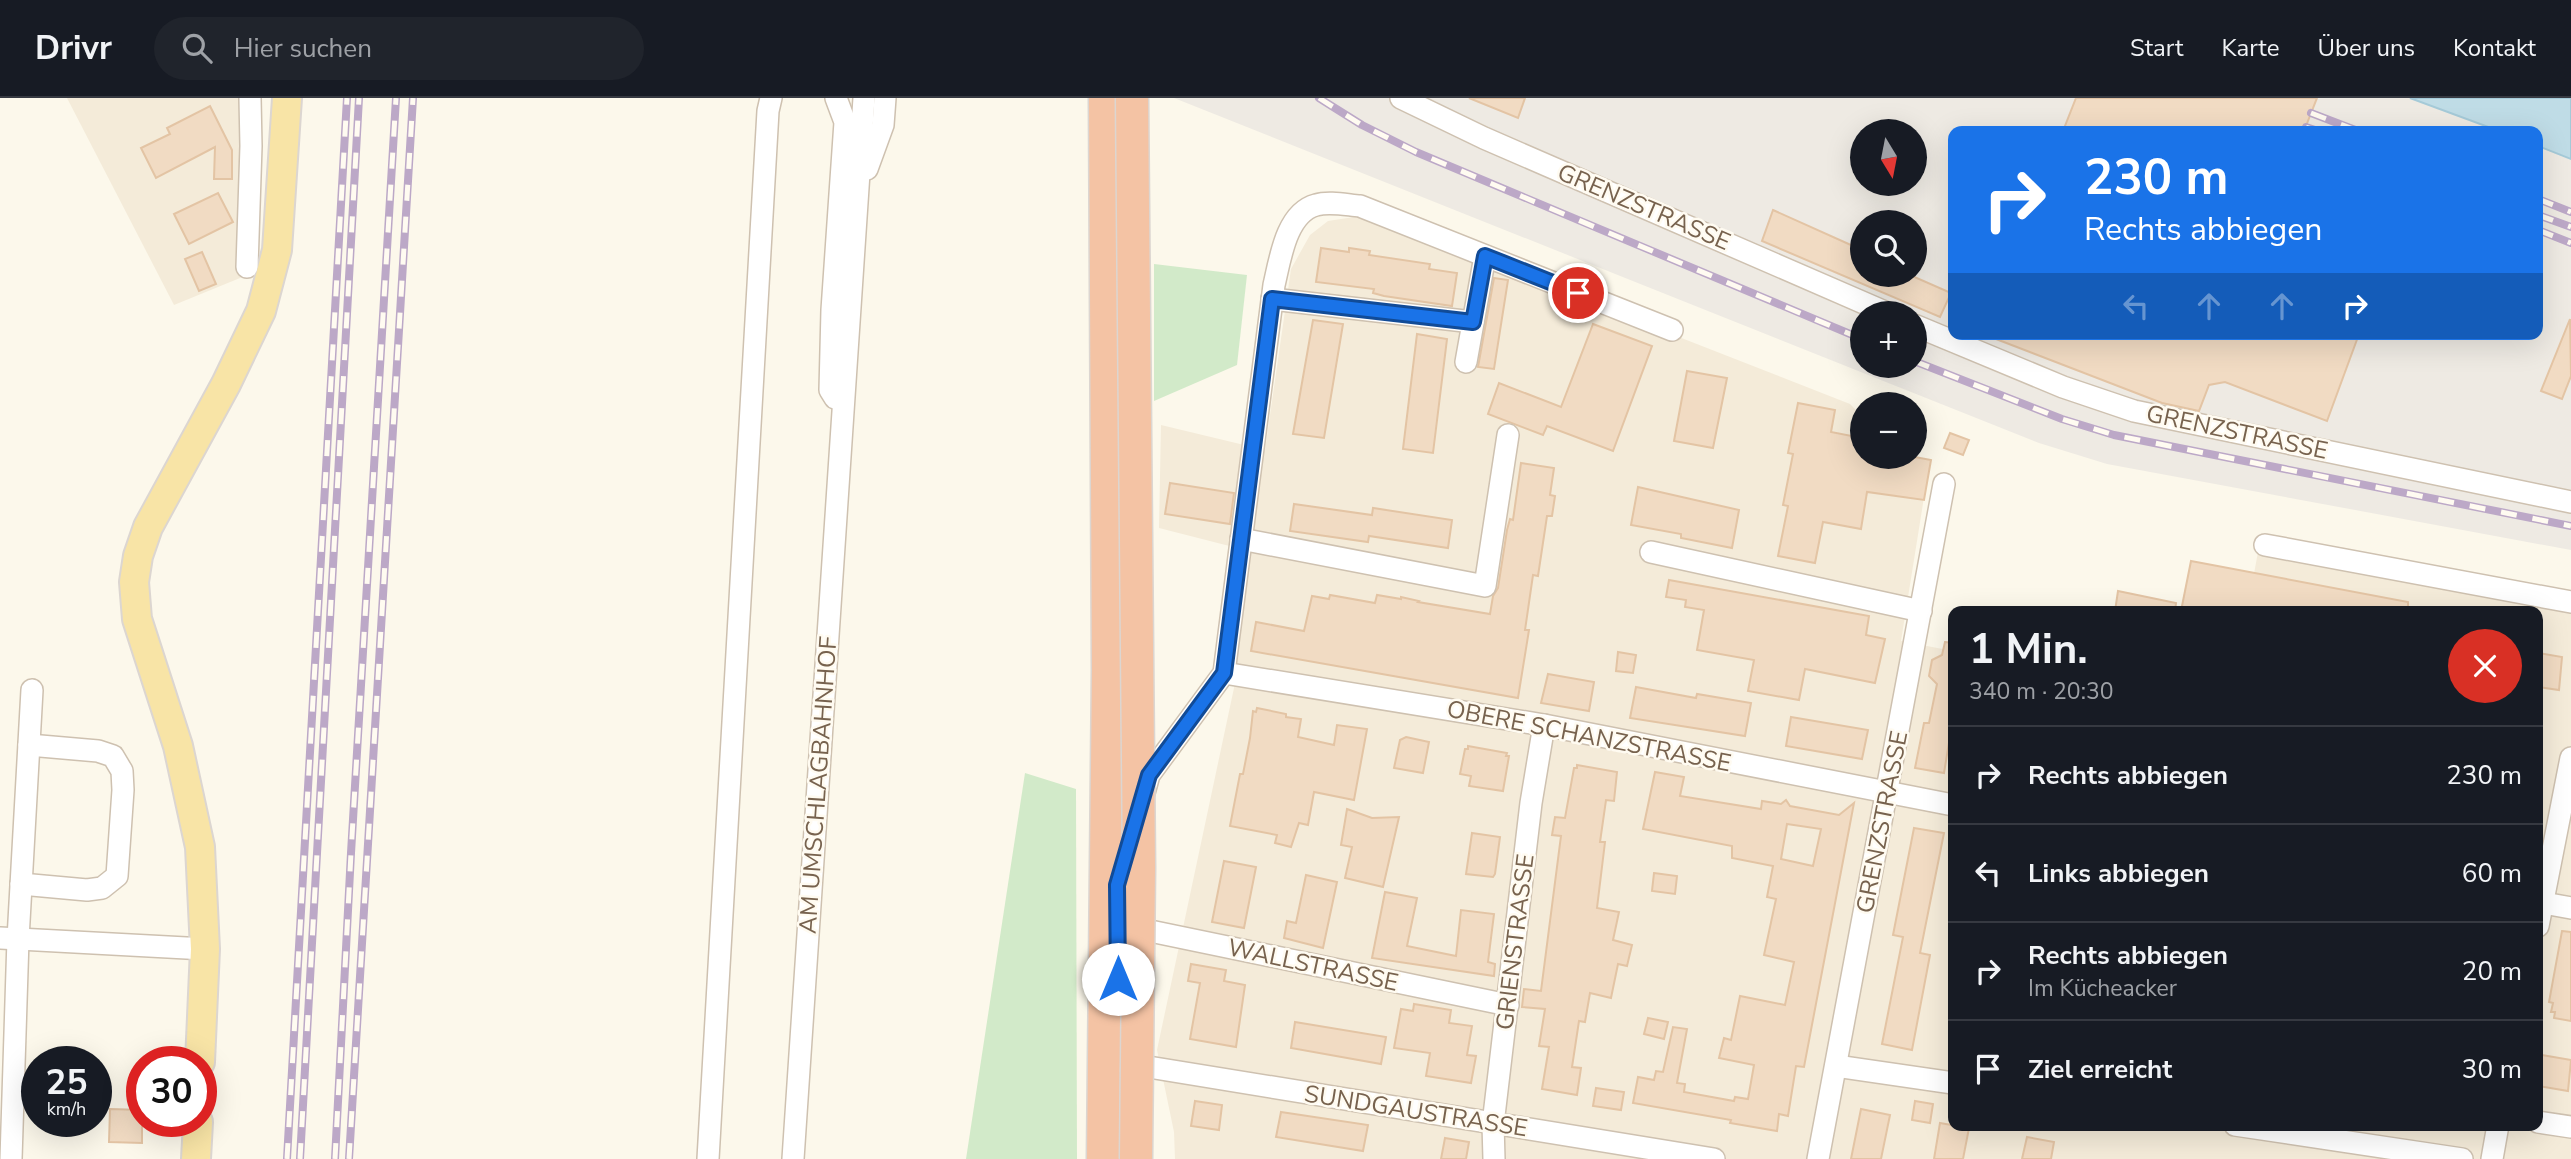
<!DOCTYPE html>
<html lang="de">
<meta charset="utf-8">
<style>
body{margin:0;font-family:"Nunito Sans",sans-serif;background:#20242c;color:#f1f3f6;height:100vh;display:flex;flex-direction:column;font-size:26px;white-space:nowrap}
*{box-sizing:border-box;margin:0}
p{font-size:23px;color:#9ea1a6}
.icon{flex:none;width:38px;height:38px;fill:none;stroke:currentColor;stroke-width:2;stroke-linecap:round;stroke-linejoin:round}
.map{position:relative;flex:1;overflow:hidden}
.details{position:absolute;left:1948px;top:508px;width:595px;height:525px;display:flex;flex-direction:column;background:#171b24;border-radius:14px;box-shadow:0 7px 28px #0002}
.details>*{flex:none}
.banner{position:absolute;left:1948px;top:28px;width:595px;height:214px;border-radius:14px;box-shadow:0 7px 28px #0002;background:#1a73e8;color:#fff;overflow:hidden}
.needle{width:46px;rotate:170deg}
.fabs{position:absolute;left:1850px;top:21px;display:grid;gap:14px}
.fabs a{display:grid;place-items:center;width:77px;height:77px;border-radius:50%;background:#171b24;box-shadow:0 7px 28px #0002;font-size:35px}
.speed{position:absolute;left:21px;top:948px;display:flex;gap:14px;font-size:35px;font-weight:700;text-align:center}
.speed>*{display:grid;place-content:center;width:91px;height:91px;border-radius:50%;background:#171b24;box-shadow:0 7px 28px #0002;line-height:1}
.speed small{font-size:18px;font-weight:400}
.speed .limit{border:10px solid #d22;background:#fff;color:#111}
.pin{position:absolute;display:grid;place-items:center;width:60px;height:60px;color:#fff;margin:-30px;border:4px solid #fff;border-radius:50%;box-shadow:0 2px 7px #0007}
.me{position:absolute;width:77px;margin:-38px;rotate:0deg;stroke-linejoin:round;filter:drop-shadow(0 0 5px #0008)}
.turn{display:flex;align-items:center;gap:24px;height:147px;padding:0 21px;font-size:32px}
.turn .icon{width:91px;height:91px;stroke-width:2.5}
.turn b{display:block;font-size:49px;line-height:60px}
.lanes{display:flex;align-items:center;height:66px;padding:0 21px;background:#0003;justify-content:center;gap:35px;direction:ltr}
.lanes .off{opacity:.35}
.round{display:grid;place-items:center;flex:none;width:74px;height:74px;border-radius:37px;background:#20242c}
.overview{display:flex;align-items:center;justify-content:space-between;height:119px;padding:0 21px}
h1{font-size:42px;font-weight:700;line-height:52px}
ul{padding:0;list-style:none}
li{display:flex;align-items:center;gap:21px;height:98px;padding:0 21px;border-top:2px solid #363941}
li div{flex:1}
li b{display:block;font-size:26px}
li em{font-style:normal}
header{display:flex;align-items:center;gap:42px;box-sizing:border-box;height:98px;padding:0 35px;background:#171b24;border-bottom:2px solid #363941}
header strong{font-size:33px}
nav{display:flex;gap:38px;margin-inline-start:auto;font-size:24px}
.search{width:490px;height:63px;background:#20242c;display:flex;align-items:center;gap:18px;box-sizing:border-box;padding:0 24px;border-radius:38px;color:#9ea1a6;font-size:26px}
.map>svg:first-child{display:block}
</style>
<header>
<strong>Drivr</strong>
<div class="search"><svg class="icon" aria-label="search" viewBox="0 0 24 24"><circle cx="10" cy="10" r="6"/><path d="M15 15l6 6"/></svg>Hier suchen</div>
<nav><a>Start</a><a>Karte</a><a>Über uns</a><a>Kontakt</a></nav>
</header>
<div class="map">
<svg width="2571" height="1061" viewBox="0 0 2571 1061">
<rect width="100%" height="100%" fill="#fcf8eb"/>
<g fill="#f4ebd9">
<polygon points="67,0 257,0 253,170 240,180 174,207"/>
<polygon points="1367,117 1850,306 1862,318 1862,359 1911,359 1929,368 1901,543 1953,553 1953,1027 2538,1027 2538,513 2247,513 2261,438 2571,508 2571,1061 1175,1061 1174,1034 1157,952 1234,590 1249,453 1159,430 1161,327 1265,352 1291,171 1310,137 1328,123"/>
</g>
<path fill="#eeeae3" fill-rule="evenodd" d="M 1174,0 L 2571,0 L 2571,452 L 2107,366 L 2039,345 ZM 1862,33 L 1914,33 L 1914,86 L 1862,86 ZM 1953,33 L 2538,33 L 2538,236 L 1953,236 ZM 1862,124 L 1914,124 L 1914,177 L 1862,177 ZM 1862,215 L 1914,215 L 1914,268 L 1862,268 Z"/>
<g fill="#d2eac9">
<polygon points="1154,166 1247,177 1237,267 1154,303"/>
<polygon points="1025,675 1076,691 1077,1061 966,1061"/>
</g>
<polygon fill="#bfdce6" stroke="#a5cad8" stroke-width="2" points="2410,0 2571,0 2571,61 2538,48 2538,33 2499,33"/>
<g fill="#f1dbc3" stroke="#e3c4a4" stroke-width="2" fill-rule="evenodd">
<polygon points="1469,0 1525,0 1518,20"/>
<polygon points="2076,0 2317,0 2304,33 2063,33"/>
<polygon points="210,8 232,52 232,81 214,81 215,49 156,80 141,50 170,36 167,30"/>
<polygon points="218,95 233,124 189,146 174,116"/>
<polygon points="1773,112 1862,152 1862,177 1910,177 1951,195 1940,219 1762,143"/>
<polygon points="1321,150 1349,154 1349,150 1370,153 1369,157 1430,166 1429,171 1457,175 1452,208 1384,198 1373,195 1374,191 1316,184"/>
<polygon points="202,154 216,186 199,193 185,161"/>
<polygon points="1494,180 1508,182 1494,271 1478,269"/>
<polygon points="2570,221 2571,278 2562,301 2541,293"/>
<polygon points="1313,222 1343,226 1324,340 1293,336"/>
<polygon points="1593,226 1652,248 1613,353 1547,328 1543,337 1488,316 1499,285 1561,309"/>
<polygon points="1417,236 1447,241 1433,355 1403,351"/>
<polygon points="1983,236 2359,236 2327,323 2225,284 2209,287 2199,313 2162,305"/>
<polygon points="1687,273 1727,280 1713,350 1674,343"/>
<polygon points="1798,305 1835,312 1831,334 1862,340 1862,359 1915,359 1931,362 1924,402 1867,394 1861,431 1823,424 1815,465 1778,458 1788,408 1783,407 1793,356 1788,355"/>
<polygon points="1950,335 1969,342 1963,357 1944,350"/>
<polygon points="1521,365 1554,370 1550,397 1555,398 1552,418 1547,418 1538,478 1533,477 1525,532 1529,532 1518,600 1251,553 1256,524 1304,533 1312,498 1329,501 1330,497 1375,505 1377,497 1401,501 1401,499 1419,503 1418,504 1490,516 1493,498 1498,490 1507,432 1510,421 1513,422"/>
<polygon points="1170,385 1234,395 1230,426 1165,416"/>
<polygon points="1638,389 1739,412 1732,450 1681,440 1681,436 1631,427"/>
<polygon points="1294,406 1372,417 1373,410 1452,422 1448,450 1369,438 1368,444 1290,433"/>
<polygon points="2191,463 2408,504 2408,513 2181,513"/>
<polygon points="1669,482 1869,518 1866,537 1885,541 1875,585 1805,571 1799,602 1748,593 1754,562 1697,552 1704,512 1685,509 1686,502 1666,499"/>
<polygon points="2118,493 2176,505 2175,513 2115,513"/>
<polygon points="1945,544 1953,545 1953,620 1944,675 1915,670 1924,625 1929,625 1937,586 1929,578 1932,562 1942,557"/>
<polygon points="1618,554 1636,557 1633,575 1616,573"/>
<polygon points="2538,555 2562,559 2559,592 2538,589"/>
<polygon points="1548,576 1594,584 1589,613 1541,605"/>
<polygon points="1636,589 1696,600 1697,596 1751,605 1745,638 1630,620"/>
<polygon points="1257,610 1286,616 1286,619 1301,621 1298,639 1334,647 1337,627 1367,631 1354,702 1314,694 1308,727 1299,725 1291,749 1275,745 1277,737 1230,728 1240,676 1243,676 1250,640 1253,613 1256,614"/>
<polygon points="1791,619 1868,632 1862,661 1786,648"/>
<polygon points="1406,639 1429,644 1423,675 1394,670 1400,642"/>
<polygon points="1468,648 1507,655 1506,658 1509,658 1503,693 1469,688 1471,678 1460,676 1465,651 1468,651"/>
<polygon points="1577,667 1617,674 1614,703 1606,702 1600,744 1605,744 1597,810 1619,814 1613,842 1632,847 1627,868 1618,866 1611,900 1590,895 1585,924 1579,923 1572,969 1581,970 1577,997 1542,991 1549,949 1539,948 1545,911 1522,909 1524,891 1541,893 1561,738 1552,737 1555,719 1565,720 1574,670 1577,670"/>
<path d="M 1655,674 L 1684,679 L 1680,698 L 1761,711 L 1762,703 L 1781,706 L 1786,702 L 1790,708 L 1839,717 L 1854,705 L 1804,969 L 1796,968 L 1788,1018 L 1779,1016 L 1777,1033 L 1730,1025 L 1731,1022 L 1633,1005 L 1638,979 L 1654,982 L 1656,973 L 1663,974 L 1673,929 L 1687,931 L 1677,985 L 1685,986 L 1684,994 L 1734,1003 L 1735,999 L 1748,1001 L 1754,967 L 1719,960 L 1724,940 L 1731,942 L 1740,898 L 1785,907 L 1794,864 L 1764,857 L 1776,801 L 1767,799 L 1773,768 L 1732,760 L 1732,748 L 1643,731 ZM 1787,726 L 1821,731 L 1813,768 L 1781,761 Z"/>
<polygon points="1347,711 1372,720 1399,719 1383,789 1345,780 1352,749 1341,747"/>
<polygon points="1914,730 1944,735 1920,855 1930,857 1912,952 1882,946 1903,839 1893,837"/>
<polygon points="1472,735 1500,739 1495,776 1493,779 1466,776"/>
<polygon points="1224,763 1256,769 1244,830 1212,824"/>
<polygon points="1654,775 1677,778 1675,796 1652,793"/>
<polygon points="1306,777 1337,784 1323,850 1284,840 1287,823 1296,825"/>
<polygon points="1385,794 1417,800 1407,848 1456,858 1461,812 1494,816 1488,864 1495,866 1494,878 1372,860"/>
<polygon points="2562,833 2571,834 2571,923 2554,920 2555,914 2551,914 2553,905 2549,904"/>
<polygon points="1191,866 1226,872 1224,883 1245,887 1236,949 1190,941 1200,885 1188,883"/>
<polygon points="1414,906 1451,912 1449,925 1472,928 1467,957 1476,958 1471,985 1426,978 1430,955 1394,950 1401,911 1413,913"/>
<polygon points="1648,920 1668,924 1664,941 1644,936"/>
<polygon points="1295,924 1386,939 1381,966 1291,950"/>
<polygon points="2542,957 2571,962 2568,993 2538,988 2538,972"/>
<polygon points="1596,990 1624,994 1621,1012 1593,1008"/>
<polygon points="1195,1003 1222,1007 1219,1032 1191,1028"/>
<polygon points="1915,1003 1933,1006 1930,1025 1912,1022"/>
<polygon points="110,1011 142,1012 142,1045 109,1044"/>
<polygon points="1861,1011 1890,1017 1881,1061 1851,1061"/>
<polygon points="1281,1014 1368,1027 1363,1053 1276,1039"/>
<polygon points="1940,1025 1969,1030 1963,1061 1934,1061"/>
<polygon points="2027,1039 2054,1044 2051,1061 2022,1061"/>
<polygon points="1445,1040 1469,1044 1466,1061 1441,1061"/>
</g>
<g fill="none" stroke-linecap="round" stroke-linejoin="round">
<g stroke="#cec1b0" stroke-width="24">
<g id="minor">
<polyline points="1401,0 1484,40 1887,215"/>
<polyline points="867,71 883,27 885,0"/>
<polyline points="247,169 251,48 250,0"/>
<polyline points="1272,201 1473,224"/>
<polyline points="1914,227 2063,289 2134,313 2571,404"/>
<polyline points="1466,264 1485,158"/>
<polyline points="835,300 830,292 832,212 845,24 836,0"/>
<polyline points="1241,441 1485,488 1508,337"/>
<polyline points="2265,447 2571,504"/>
<polyline points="1651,454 1921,513"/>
<polyline points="1224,575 1544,627 1953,707"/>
<path d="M 1144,695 L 1149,677 L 1224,575 L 1274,187 C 1280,162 1286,115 1316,107 C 1329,103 1347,107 1360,108 L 1672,232"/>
<polyline points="21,786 87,792 102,790 117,778 123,692 122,673 113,658 98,653 29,647"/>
<polyline points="2538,804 2571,810"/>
<polyline points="1126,828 1508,907"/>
<polyline points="2538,828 2571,660"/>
<polyline points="0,840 205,851"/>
<polyline points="1124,965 1714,1061"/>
<polyline points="1836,968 1953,985"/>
<polyline points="2538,1024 2571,1029"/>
<polyline points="2235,1027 2462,1061"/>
<polyline points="11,1061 18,841 32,592"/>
<polyline points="708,1061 768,13 771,0"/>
<polyline points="793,1061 864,0"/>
<polyline points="1494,1061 1493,1026 1531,705 1544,627"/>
<polyline points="1818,1061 1944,386"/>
<polyline points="2492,1061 2498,1027"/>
</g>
</g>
<g stroke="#dcd6d1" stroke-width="32">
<g id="major">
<polyline points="200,964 205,851 200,749 178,648 137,521 134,484 138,458 148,429 226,286 261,213 277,152 287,0"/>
<polyline points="196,1061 198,1024"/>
</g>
</g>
<g stroke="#dcd6d1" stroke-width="35">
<polyline id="highway" points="1103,1061 1108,572 1105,0"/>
</g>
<use href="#minor" stroke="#fff" stroke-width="21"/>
<use href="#major" stroke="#f8e4a6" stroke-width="28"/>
<use href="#highway" stroke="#f4c3a4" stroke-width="32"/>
<g stroke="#bca8c7" stroke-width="8">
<g id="rail">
<polyline points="1319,0 1362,27 1416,54 1862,241"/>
<polyline points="2311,15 2358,33"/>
<polyline points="2306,29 2318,33"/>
<polyline points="2538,101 2571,114"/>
<polyline points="2538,117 2571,129"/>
<polyline points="2538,132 2571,145"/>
<polyline points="1914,263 2062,321 2114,337 2571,428"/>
<polyline points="287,1061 347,0"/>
<polyline points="300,1061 359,0"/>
<polyline points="335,1061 351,755 396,0"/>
<polyline points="349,1061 413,0"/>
</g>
</g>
<use href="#rail" stroke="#fffbf1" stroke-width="5" stroke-dasharray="16" stroke-linecap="butt"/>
<g stroke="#dcd6d1" stroke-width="35" stroke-linecap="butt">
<polyline id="highway-bridge" points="1132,0 1139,770 1136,1061"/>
</g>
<use href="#highway-bridge" stroke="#f4c3a4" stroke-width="32"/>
</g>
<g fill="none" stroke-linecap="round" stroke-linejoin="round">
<g stroke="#114b97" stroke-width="18">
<polyline id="route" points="1118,881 1117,787 1149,677 1224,575 1272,201 1473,224 1485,158 1578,195"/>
</g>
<use href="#route" stroke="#1a73e8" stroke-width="12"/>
</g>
<g text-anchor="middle" stroke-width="5" stroke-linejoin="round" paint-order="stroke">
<g font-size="24" fill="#77624e" stroke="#fffbf1">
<text transform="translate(1644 109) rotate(23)" y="8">GRENZSTRASSE</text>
<text transform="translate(2237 334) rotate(12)" y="8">GRENZSTRASSE</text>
<text transform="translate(1589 638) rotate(11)" y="8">OBERE SCHANZSTRASSE</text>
<text transform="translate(818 687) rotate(-86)" y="8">AM UMSCHLAGBAHNHOF</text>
<text transform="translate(1882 724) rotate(-79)" y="8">GRENZSTRASSE</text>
<text transform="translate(1515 844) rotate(-83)" y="8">GRIENSTRASSE</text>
<text transform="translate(1313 867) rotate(12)" y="8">WALLSTRASSE</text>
<text transform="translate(1416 1013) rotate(9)" y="8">SUNDGAUSTRASSE</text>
</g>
</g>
</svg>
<div class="fabs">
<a><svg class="needle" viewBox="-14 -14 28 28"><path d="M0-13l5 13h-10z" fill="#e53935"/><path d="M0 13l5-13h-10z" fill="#9ea1a6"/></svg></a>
<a><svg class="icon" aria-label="search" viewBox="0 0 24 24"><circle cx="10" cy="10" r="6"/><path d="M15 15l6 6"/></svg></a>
<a>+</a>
<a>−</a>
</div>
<div class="speed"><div>25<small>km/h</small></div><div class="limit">30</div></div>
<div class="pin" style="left:1578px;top:195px;background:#d93025"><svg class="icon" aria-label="arrive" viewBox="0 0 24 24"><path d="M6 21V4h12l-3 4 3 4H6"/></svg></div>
<svg class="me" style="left:1118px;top:881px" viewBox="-20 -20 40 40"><circle r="19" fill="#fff"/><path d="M0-13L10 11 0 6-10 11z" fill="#1a73e8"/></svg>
<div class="banner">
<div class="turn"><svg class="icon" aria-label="right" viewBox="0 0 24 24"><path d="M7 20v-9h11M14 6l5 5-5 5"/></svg><div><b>230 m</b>Rechts abbiegen</div></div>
<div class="lanes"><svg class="icon off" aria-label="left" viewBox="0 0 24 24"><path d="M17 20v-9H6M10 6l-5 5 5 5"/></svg><svg class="icon off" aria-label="ahead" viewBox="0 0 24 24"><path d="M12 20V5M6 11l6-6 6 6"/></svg><svg class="icon off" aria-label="ahead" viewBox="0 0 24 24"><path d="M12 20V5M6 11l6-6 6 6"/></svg><svg class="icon" aria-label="right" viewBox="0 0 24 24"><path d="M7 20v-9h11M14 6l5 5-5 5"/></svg></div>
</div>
<section class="details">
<div class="overview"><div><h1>1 Min.</h1><p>340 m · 20:30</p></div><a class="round" style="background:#d93025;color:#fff"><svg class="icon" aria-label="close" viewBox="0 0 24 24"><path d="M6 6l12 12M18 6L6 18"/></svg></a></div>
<ul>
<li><svg class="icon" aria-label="right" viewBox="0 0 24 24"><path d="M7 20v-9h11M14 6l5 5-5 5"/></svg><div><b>Rechts abbiegen</b></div><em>230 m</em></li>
<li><svg class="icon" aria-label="left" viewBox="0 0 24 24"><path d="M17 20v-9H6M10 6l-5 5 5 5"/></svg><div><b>Links abbiegen</b></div><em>60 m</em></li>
<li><svg class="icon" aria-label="right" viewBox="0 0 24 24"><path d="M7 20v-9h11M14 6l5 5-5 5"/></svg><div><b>Rechts abbiegen</b><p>Im Kücheacker</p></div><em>20 m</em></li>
<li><svg class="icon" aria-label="arrive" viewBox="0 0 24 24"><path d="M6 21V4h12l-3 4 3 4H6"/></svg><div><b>Ziel erreicht</b></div><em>30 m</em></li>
</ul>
</section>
</div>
